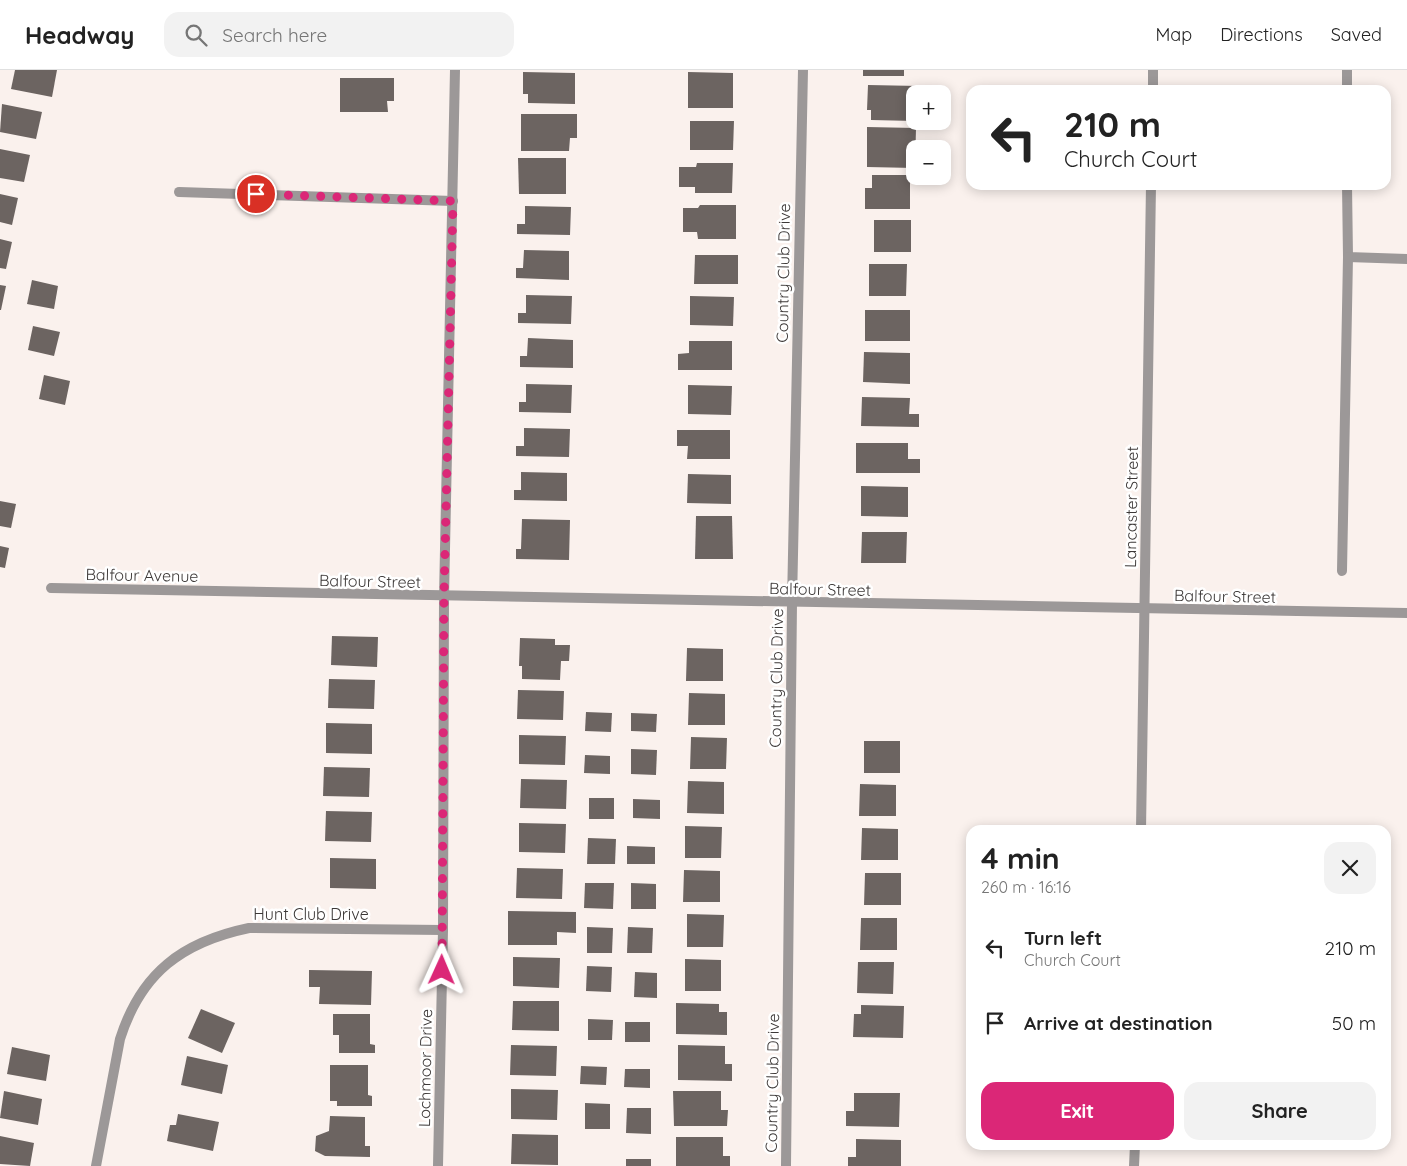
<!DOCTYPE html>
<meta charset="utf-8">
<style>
body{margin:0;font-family:Quicksand,sans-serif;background:#f2f2f2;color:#222;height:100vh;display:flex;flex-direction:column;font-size:19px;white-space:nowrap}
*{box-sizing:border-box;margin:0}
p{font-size:16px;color:#767676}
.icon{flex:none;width:28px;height:28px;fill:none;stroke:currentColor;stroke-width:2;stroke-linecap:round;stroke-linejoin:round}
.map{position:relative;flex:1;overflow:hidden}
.drawer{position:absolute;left:966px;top:755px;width:425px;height:325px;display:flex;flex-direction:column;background:#fff;border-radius:15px;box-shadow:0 2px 12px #0003}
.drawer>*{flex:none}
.banner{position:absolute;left:966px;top:15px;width:425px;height:105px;border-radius:15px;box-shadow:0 2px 12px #0003;background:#fff;color:#222;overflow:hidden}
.buttons{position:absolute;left:906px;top:15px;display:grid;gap:10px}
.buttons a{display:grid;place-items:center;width:45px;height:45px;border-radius:10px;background:#fff;box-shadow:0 2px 12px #0003;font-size:25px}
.pin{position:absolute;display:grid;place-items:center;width:42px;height:42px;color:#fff;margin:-21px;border:2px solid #fff;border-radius:50%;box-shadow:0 1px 5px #0007}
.me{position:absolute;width:55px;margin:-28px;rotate:1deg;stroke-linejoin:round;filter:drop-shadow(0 0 4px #0008)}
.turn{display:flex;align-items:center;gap:18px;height:105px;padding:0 15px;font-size:22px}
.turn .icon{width:65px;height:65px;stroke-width:2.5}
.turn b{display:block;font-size:35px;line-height:42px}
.round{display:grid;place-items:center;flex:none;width:52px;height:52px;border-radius:15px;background:#f2f2f2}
.summary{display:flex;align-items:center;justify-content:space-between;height:85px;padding:0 15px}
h1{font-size:30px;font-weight:700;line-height:38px}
.cta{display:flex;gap:10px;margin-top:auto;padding:10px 15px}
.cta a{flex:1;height:58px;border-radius:15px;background:#db2777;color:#fff;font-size:20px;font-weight:700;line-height:58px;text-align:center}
.cta a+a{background:#f2f2f2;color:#222}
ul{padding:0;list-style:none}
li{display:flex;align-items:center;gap:15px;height:75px;padding:0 15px}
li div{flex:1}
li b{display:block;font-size:19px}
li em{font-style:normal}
header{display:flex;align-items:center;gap:30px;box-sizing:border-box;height:70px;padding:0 25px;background:#fff;border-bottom:1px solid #e0e0e0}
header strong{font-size:24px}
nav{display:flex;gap:28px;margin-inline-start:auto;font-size:18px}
.search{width:350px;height:45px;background:#f2f2f2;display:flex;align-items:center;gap:12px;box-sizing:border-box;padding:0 18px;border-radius:15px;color:#767676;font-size:19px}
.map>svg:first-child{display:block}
</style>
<header>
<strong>Headway</strong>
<div class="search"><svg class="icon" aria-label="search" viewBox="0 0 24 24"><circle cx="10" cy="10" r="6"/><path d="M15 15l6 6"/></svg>Search here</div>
<nav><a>Map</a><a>Directions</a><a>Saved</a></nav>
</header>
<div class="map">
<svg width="1407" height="1096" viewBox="0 0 1407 1096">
<rect width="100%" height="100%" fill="#faf1ed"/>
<g fill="#6c6461">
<polygon points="15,0 57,0 52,27 11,19"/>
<rect x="863" y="0" width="41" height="6"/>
<polygon points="523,2 575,3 575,34 528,33 528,24 523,24"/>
<polygon points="688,2 733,3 733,38 688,38"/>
<polygon points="340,8 394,8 394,31 387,31 388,42 340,42"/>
<polygon points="868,15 919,16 919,24 915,24 915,51 871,50 871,40 867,40"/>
<polygon points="2,34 42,42 36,69 0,62"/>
<polygon points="521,44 577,44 577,68 570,68 569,81 521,81"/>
<polygon points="690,51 734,51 733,80 690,80"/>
<polygon points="867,57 916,58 915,98 867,97"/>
<polygon points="0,79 30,85 24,112 0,108"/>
<polygon points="518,88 566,88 566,124 519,124"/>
<polygon points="697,93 733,93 732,123 695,123 695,117 679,117 679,97 696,97"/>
<polygon points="872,105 910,105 910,139 865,139 865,118 872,118"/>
<polygon points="0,124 18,128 12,155 0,152"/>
<polygon points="700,135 736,135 736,169 698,169 697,162 683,162 683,138 698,138"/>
<polygon points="525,136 571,137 570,165 517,164 517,154 525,154"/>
<rect x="874" y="150" width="37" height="32"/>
<polygon points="0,169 12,172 6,199 0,198"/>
<polygon points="524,180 569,181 569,210 516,208 516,198 523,198"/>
<polygon points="695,185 738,185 738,214 694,214"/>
<polygon points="869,194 907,194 906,226 869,226"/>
<polygon points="32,210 58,216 54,239 27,234"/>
<polygon points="0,215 6,216 1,240 0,240"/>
<polygon points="526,225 572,226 571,254 518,253 518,243 526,243"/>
<polygon points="690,226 734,227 733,256 690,255"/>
<rect x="865" y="240" width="45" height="31"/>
<polygon points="33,256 60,262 54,286 28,280"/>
<polygon points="528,268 573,270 573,298 520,297 520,286 527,286"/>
<polygon points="689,271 732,271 732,300 678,300 678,284 689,283"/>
<polygon points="864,282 910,283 910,314 863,312"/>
<polygon points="44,305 70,311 65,335 39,329"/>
<polygon points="526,314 572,315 571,343 519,342 519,332 526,332"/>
<polygon points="688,315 732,316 731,345 688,344"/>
<polygon points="862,327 910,328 909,344 919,344 919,357 861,356"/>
<polygon points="524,358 570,359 569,387 516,386 516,376 524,376"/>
<polygon points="677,360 730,360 730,389 687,389 688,376 677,376"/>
<polygon points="856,373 908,373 908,389 920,389 920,403 856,403"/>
<polygon points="521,402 567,403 567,431 514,430 514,420 521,420"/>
<polygon points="688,404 731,405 731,434 687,433"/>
<polygon points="861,416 908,417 908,447 861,446"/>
<polygon points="0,431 16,434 11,458 0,456"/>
<polygon points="696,446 732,446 733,489 695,489"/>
<polygon points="522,449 570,450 569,490 516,489 516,479 521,479"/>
<polygon points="862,462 907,462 906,493 861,493"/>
<polygon points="0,476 9,478 5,498 0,497"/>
<polygon points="332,566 378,567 377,597 331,595"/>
<polygon points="520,568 555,569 555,575 570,575 569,591 561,591 560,610 522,609 522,596 519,596"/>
<polygon points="687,578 723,579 723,611 686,611"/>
<polygon points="329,609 375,610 374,639 328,638"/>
<polygon points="518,620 564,621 563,650 517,649"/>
<polygon points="689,623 725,624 725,655 688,655"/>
<polygon points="586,642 612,643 611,662 585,661"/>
<polygon points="631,643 657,644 656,662 631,661"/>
<polygon points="326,653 372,654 372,684 326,683"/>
<polygon points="519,665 566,666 565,695 519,694"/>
<polygon points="691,667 727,668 726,699 690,699"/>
<rect x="864" y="671" width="36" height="32"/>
<polygon points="631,679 657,680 656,705 631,704"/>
<polygon points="585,685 610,686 610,704 584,703"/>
<polygon points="324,697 370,698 369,727 323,726"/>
<polygon points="521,709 567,710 566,739 520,738"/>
<polygon points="688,711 724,712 724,744 687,743"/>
<polygon points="860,714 896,715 896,746 859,746"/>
<rect x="589" y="728" width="25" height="21"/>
<polygon points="633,729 660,730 660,749 633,748"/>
<polygon points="326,741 372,742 371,772 325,771"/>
<polygon points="519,753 566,754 565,783 519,782"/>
<polygon points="685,756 722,757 721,788 685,788"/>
<polygon points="862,758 898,759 898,790 861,790"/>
<polygon points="588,768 616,769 615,794 587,794"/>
<polygon points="627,776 655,777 655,794 627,794"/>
<polygon points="330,788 376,789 376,819 330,818"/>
<polygon points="517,798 563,799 562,829 516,828"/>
<polygon points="684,800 720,801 720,832 683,832"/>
<polygon points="865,803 901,803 901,835 864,835"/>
<polygon points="585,813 614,813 613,839 584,838"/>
<polygon points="631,813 656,814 656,839 631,839"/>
<polygon points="508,841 576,842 576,863 557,862 557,875 508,875"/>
<polygon points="687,844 724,845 723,877 687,877"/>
<polygon points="861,848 897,848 897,880 860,880"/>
<polygon points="587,857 613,858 612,883 587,883"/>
<polygon points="628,857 653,858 652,883 627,883"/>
<polygon points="513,887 560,888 559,918 513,916"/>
<polygon points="685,889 721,890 721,921 685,921"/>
<polygon points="858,892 894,892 893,924 857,923"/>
<polygon points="587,896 612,897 611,922 586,921"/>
<polygon points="309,900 372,901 371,935 319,934 320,917 309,917"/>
<polygon points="635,902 657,903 657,928 634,927"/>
<polygon points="513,931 559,931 559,961 512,960"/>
<polygon points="676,933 719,934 719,942 727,942 727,965 676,964"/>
<polygon points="861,935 904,936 903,968 853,967 854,944 861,944"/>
<polygon points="201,939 235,953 222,983 188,968"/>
<polygon points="333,944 370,944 370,974 375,975 375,983 339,983 339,965 333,965"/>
<polygon points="588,949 613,950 612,970 588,970"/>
<rect x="625" y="952" width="25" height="20"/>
<polygon points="511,975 557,976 556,1006 510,1005"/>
<polygon points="678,975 725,976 725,994 732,994 732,1011 678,1010"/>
<polygon points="12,977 50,985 46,1011 7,1004"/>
<polygon points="187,986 228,995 222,1024 181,1015"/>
<polygon points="330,995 368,995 368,1025 372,1026 372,1036 337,1036 337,1031 330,1031"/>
<polygon points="581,996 607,997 606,1015 580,1014"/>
<polygon points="625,999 650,999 650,1018 624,1017"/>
<polygon points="511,1019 558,1020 557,1050 511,1049"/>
<polygon points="4,1021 42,1029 38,1055 0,1048"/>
<polygon points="673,1021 721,1021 721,1040 728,1040 727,1056 674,1056"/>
<polygon points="854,1023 900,1023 899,1057 846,1056 846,1041 854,1041"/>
<polygon points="585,1033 610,1034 610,1059 585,1059"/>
<polygon points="627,1038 651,1038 651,1064 626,1063"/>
<polygon points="178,1044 219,1052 213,1081 167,1071 170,1055 176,1055"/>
<polygon points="330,1046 365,1047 365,1076 370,1076 370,1087 325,1086 315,1081 316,1066 329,1061"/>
<polygon points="512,1064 558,1065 558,1095 511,1094"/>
<polygon points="0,1066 34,1073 30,1096 0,1094"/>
<polygon points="676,1067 723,1067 723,1086 730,1086 730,1096 676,1096"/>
<polygon points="856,1069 901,1070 901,1096 848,1096 848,1087 856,1087"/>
<rect x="626" y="1089" width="25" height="7"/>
</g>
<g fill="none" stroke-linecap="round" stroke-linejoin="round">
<g stroke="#9c9898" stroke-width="10">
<polyline points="1347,0 1347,20"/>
<polyline points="1347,115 1348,187 1407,189"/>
<polyline points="1342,501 1348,187"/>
</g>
<g stroke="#9c9898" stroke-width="10">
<polyline points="1153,20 1153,0"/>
<polyline points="179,122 453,131"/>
<polyline points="51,518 1407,543"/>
<polyline points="1141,760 1151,115"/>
<path d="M 96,1096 L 120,969 C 141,903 182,872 249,858 L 443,860"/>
<polyline points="438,1096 443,860 444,527 455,0"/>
<polyline points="786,1096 792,533 803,0"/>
<polyline points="1134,1096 1135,1075"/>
</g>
</g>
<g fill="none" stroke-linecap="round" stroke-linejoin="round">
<polyline stroke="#db2777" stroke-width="9" stroke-dasharray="0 16.2" points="256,124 453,131 444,527 442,900"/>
</g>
<g text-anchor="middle" stroke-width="5" stroke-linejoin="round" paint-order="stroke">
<g font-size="16" fill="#3c3837" stroke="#fff">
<text transform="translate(783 203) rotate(-89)" y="6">Country Club Drive</text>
<text transform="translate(1131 437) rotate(-89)" y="6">Lancaster Street</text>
<text transform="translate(142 505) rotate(1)" y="6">Balfour Avenue</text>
<text transform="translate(370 511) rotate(1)" y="6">Balfour Street</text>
<text transform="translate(820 519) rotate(1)" y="6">Balfour Street</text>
<text transform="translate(1225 526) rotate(1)" y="6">Balfour Street</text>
<text transform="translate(776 608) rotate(-89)" y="6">Country Club Drive</text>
<text x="311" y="850">Hunt Club Drive</text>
<text transform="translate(425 998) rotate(-89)" y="6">Lochmoor Drive</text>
<text transform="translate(772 1013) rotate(-89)" y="6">Country Club Drive</text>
</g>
</g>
</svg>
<div class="buttons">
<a>+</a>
<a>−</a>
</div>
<div class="pin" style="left:256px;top:124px;background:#d93025"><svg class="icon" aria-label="arrive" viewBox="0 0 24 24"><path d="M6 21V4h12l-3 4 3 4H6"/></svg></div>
<svg class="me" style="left:442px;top:900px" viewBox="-20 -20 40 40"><path d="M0-17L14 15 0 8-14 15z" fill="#db2777" stroke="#fff" stroke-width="4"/></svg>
<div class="banner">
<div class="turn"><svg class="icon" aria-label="left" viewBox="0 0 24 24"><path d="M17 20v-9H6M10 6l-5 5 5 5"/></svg><div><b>210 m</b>Church Court</div></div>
</div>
<section class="drawer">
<div class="summary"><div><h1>4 min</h1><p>260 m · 16:16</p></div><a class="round"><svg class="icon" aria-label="close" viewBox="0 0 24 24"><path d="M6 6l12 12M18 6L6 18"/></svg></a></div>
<ul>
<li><svg class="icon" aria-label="left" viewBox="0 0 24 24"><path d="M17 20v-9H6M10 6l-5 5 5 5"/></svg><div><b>Turn left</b><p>Church Court</p></div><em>210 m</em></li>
<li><svg class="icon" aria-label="arrive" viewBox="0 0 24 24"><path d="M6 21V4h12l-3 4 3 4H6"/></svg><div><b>Arrive at destination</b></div><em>50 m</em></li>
</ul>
<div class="cta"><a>Exit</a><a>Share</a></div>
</section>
</div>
